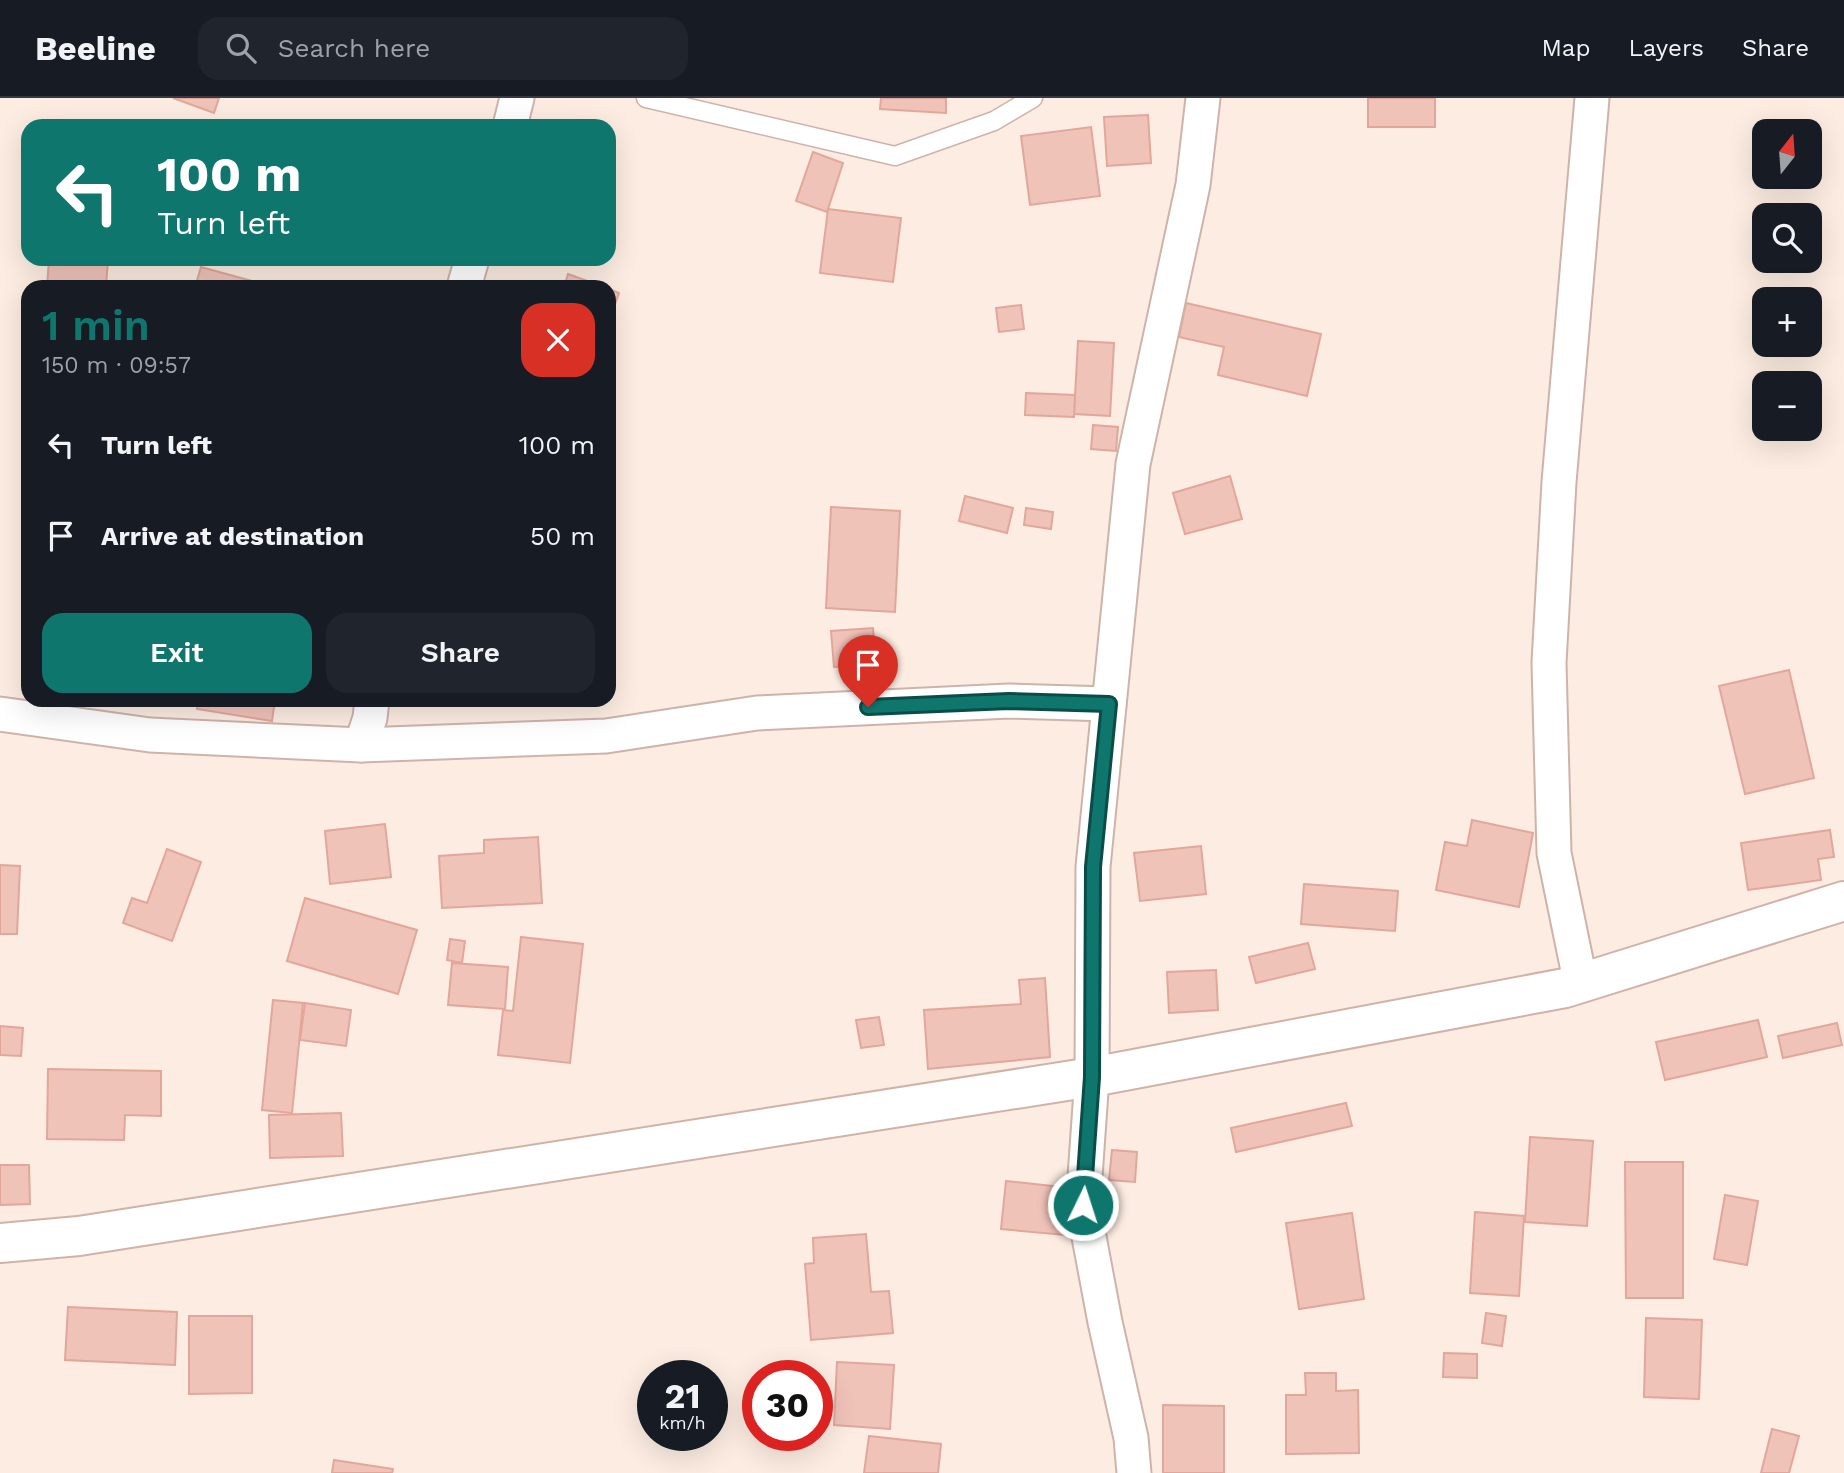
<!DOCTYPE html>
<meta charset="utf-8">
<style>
body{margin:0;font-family:"Work Sans",sans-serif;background:#20242c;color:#f1f3f6;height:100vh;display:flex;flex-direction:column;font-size:26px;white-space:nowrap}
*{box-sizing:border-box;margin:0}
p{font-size:23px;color:#9ea1a6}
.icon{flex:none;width:38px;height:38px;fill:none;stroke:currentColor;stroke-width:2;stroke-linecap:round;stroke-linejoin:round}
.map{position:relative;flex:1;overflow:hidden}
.drawer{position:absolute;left:21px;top:182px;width:595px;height:427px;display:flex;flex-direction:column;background:#171b24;border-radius:21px;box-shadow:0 7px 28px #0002}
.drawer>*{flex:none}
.guide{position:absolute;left:21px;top:21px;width:595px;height:147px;border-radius:21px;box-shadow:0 7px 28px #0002;background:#0f766e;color:#fff;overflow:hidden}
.needle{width:46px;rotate:17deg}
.fabs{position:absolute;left:1752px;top:21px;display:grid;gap:14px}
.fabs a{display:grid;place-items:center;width:70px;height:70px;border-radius:14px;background:#171b24;box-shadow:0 7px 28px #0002;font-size:35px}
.speed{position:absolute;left:637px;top:1262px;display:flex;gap:14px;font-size:35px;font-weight:700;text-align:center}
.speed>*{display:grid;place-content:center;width:91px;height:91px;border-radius:50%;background:#171b24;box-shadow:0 7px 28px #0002;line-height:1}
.speed small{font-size:18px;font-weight:400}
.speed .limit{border:10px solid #d22;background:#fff;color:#111}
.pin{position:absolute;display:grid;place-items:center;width:60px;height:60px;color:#fff;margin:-72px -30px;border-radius:50% 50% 50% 0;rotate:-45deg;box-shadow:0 0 7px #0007}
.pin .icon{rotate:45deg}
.me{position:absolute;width:77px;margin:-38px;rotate:4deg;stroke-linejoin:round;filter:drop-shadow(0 0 5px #0008)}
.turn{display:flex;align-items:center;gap:24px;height:147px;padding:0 21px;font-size:32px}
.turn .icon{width:91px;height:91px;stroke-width:2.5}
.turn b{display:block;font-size:49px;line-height:60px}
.round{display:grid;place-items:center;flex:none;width:74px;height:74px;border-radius:21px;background:#20242c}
.head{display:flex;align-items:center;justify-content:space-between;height:119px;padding:0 21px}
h1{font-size:42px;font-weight:600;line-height:52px;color:#0f766e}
.cta{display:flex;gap:14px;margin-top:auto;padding:14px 21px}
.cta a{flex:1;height:80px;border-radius:21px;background:#0f766e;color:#fff;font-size:28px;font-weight:600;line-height:80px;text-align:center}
.cta a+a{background:#20242c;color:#f1f3f6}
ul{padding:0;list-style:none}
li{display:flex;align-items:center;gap:21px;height:91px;padding:0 21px}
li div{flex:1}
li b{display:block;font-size:26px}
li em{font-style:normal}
header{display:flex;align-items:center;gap:42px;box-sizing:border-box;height:98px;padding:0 35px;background:#171b24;border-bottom:2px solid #363941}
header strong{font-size:33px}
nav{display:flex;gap:38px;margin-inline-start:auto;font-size:24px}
.search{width:490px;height:63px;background:#20242c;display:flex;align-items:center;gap:18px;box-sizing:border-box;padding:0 24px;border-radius:21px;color:#9ea1a6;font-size:26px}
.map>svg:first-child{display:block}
</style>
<header>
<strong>Beeline</strong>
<div class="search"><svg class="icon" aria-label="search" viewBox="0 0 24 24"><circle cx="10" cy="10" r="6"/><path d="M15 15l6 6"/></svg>Search here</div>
<nav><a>Map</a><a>Layers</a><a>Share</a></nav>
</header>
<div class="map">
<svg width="1844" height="1375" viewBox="0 0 1844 1375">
<rect width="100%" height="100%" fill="#fcece1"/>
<g fill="#f0c3b9" stroke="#e3a69a" stroke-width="2">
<polygon points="173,0 219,0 214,15"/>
<polygon points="881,0 946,0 946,15 880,11"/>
<rect x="1368" y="0" width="67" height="29"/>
<polygon points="1148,17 1151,65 1107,68 1104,19"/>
<polygon points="1091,29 1100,98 1030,107 1021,38"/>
<polygon points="813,54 843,65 827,114 796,103"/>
<polygon points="828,111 901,120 893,184 820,175"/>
<polygon points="49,161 108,161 106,189 47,189"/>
<polygon points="201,169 270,188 270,189 195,189"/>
<polygon points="568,176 604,189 564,189"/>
<polygon points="609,191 619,195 609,223"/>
<polygon points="1186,205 1321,236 1307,298 1218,277 1224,249 1179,239"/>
<polygon points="1021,207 1024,231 999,234 996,210"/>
<polygon points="1078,243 1114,245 1110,318 1074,316"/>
<polygon points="1026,295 1075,297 1074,319 1025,317"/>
<polygon points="1093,327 1118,329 1116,353 1091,351"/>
<polygon points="1230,378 1242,421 1185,436 1173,395"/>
<polygon points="965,398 1013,410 1007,435 959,423"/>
<polygon points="831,409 900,413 895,514 826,510"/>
<polygon points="1026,410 1053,414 1051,431 1024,427"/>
<polygon points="873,530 876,566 834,569 831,533"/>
<polygon points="1789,572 1814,680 1745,696 1719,588"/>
<polygon points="198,602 275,602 272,623 197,611"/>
<polygon points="1472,722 1533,735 1519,809 1436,792 1445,744 1467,748"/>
<polygon points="385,726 391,779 330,786 325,733"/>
<polygon points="1830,732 1834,759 1818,761 1821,782 1748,792 1741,745"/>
<polygon points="538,739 542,805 442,810 439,758 484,755 484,742"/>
<polygon points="1201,748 1206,796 1140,803 1134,755"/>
<polygon points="167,751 201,764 172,843 123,825 132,800 147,805"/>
<polygon points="0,767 20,768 17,836 0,836"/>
<polygon points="1304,786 1398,793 1395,833 1301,826"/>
<polygon points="305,800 417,832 398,896 287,863"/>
<polygon points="521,839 583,846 570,965 498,957 503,912 513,913"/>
<polygon points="450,841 465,843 462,865 447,862"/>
<polygon points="1308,845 1315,871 1256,885 1249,859"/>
<polygon points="452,865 508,869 505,911 448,907"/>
<polygon points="1216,872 1218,912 1169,915 1167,874"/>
<polygon points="1045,880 1050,959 928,971 924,912 1021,906 1019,882"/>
<polygon points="273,902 303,905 292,1015 262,1012"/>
<polygon points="305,905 351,912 346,948 300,942"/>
<polygon points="879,919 884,947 861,950 856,922"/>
<polygon points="1758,922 1767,959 1665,982 1656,944"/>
<polygon points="1837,925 1842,947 1783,960 1778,938"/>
<polygon points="0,928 23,930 21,958 0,957"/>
<polygon points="48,971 161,973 161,1018 125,1017 124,1042 47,1041"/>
<polygon points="1346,1005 1352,1028 1236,1054 1231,1030"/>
<polygon points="341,1015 343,1058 270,1060 269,1017"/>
<polygon points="1530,1039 1593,1043 1587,1128 1525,1124"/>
<polygon points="1112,1052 1137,1054 1135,1084 1109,1082"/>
<polygon points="1625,1064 1683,1064 1683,1200 1626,1200"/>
<polygon points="0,1067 29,1067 30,1106 0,1107"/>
<polygon points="1006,1083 1070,1090 1065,1137 1001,1131"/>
<polygon points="1725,1097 1758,1103 1747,1167 1714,1161"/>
<polygon points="1475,1114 1524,1118 1519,1198 1470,1195"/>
<polygon points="1352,1115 1364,1201 1299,1211 1286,1125"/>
<polygon points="866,1136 871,1194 889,1193 893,1235 811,1242 805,1166 814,1165 813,1140"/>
<polygon points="68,1209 177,1214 175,1267 65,1262"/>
<polygon points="1486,1215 1506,1218 1502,1248 1482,1245"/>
<polygon points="189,1218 252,1218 252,1295 189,1296"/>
<polygon points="1646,1220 1702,1222 1699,1301 1644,1299"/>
<polygon points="1444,1255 1477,1256 1477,1280 1443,1279"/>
<polygon points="837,1264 894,1267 890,1331 834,1327"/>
<polygon points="1305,1275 1336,1275 1336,1293 1358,1292 1359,1355 1286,1356 1286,1297 1306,1297"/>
<polygon points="1163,1307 1224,1308 1224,1375 1163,1375"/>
<polygon points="1772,1331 1799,1338 1789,1375 1761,1375"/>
<polygon points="869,1338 941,1346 938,1375 864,1375"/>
<polygon points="334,1362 393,1371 392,1375 332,1375"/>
</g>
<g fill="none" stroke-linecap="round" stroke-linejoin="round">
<g stroke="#ceb3ab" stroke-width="21">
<polyline id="service" points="646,0 895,58 994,23 1033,0"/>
</g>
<g stroke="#ceb3ab" stroke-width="37">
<g id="minor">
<polyline points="510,28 517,0"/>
<polyline points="464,189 472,161"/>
<polyline points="0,616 150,637 361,647 370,620 372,602"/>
<polyline points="361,647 606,638 757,615 1009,603 1109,606"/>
<polyline points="1581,887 1554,755 1549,565 1559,384 1592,0"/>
<polyline points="1134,1375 1131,1340 1105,1224 1083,1107 1092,979 1093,769 1133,366 1193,87 1203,0"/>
</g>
</g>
<g stroke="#d1b2a8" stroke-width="42">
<polyline id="secondary" points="0,1145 79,1138 1092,979 1565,890 1844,803"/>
</g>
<use href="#service" stroke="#fff" stroke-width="18"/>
<use href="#minor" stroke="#fff" stroke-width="33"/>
<use href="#secondary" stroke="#fff" stroke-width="38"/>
</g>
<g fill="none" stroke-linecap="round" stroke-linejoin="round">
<g stroke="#0a4d48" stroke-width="18">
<polyline id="route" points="868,609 1009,603 1109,606 1093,769 1092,979 1083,1107"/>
</g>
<use href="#route" stroke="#0f766e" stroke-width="12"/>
</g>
</svg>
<div class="fabs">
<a><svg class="needle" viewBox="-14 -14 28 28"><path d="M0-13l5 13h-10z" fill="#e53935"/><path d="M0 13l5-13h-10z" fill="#9ea1a6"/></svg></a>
<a><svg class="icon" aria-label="search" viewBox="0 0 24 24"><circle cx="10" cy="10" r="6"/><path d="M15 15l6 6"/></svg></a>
<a>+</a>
<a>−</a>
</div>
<div class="speed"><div>21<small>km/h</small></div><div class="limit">30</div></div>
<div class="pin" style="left:868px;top:609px;background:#d93025"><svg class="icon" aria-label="arrive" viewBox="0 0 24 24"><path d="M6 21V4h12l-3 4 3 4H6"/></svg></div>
<svg class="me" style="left:1083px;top:1107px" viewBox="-20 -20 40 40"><circle r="17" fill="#0f766e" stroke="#fff" stroke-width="3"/><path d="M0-11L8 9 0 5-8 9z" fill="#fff"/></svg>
<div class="guide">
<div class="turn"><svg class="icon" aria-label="left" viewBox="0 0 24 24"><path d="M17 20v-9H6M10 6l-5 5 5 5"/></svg><div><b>100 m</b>Turn left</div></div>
</div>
<section class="drawer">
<div class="head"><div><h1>1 min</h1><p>150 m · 09:57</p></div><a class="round" style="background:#d93025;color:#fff"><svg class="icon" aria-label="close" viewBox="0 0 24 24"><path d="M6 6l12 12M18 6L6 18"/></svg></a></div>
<ul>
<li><svg class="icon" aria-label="left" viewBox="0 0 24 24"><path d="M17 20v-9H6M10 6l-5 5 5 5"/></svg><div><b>Turn left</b></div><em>100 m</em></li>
<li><svg class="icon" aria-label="arrive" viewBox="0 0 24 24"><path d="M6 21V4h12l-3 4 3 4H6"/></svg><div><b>Arrive at destination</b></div><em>50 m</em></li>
</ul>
<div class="cta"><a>Exit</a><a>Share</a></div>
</section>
</div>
